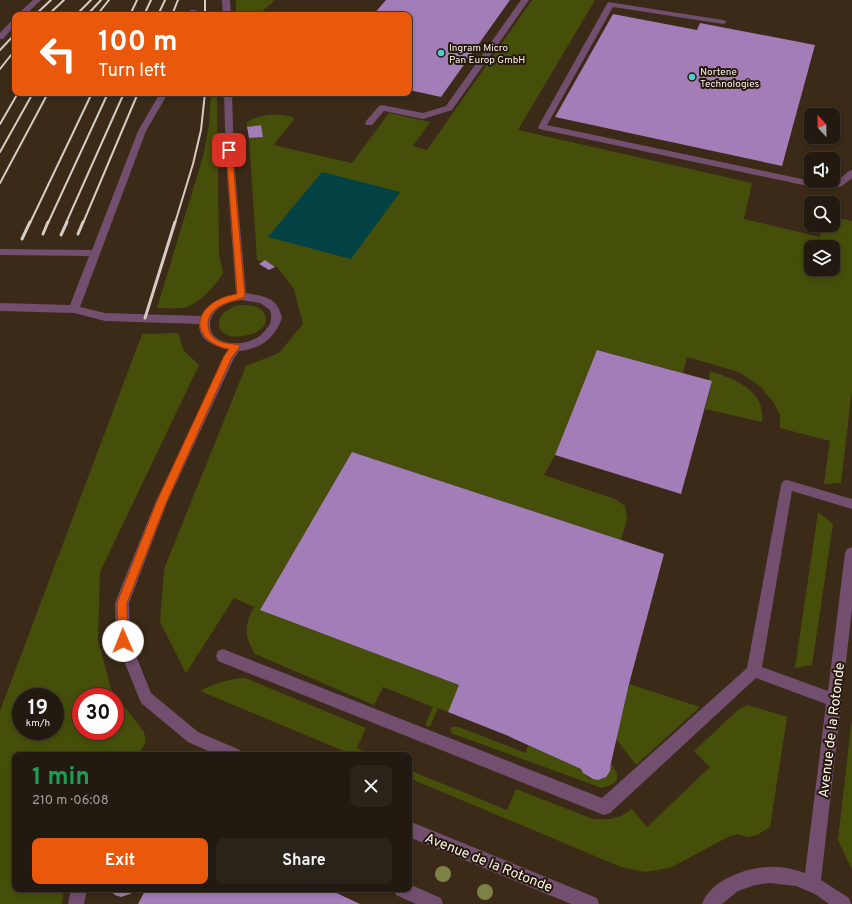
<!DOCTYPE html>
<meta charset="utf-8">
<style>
body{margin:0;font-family:Overpass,sans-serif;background:#2a2319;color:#f1f3f6;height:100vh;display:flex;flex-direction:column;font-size:15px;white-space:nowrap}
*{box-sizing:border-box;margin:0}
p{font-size:13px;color:#a2a19f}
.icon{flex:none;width:22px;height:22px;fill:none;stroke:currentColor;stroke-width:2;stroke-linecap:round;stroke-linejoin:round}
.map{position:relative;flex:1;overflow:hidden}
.panel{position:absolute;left:12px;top:752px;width:400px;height:140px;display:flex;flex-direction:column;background:#221a10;border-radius:8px;box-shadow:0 2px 6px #0003,0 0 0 1px #3f3830}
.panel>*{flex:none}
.guide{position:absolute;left:12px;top:12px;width:400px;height:84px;border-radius:8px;box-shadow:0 2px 6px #0003,0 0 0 1px #3f3830;background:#ea580c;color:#fff;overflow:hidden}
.needle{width:26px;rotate:338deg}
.tools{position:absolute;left:804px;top:108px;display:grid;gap:8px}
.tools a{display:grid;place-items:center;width:36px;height:36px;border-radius:8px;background:#221a10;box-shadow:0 2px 6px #0003,0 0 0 1px #3f3830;font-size:20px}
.speed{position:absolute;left:12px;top:688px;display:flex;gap:8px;font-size:20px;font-weight:700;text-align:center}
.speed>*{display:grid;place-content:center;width:52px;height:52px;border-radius:50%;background:#221a10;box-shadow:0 2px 6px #0003,0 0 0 1px #3f3830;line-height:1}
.speed small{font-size:10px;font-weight:400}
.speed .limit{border:6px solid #d22;background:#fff;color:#111}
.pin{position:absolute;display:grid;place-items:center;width:34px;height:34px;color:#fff;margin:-17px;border-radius:8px;box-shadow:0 2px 6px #0006}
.me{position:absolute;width:44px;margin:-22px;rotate:359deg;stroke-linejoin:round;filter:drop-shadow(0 0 3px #0008)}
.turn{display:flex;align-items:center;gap:14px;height:84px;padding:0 20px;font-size:18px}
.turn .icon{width:52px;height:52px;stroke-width:2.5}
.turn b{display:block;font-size:28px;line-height:34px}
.round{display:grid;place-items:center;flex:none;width:42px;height:42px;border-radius:8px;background:#2a2319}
.overview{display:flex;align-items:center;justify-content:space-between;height:68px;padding:0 20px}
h1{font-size:24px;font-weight:700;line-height:30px;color:#1e9e55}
.button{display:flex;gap:8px;margin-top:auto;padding:8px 20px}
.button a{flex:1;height:46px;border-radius:8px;background:#ea580c;color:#fff;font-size:16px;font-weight:700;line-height:46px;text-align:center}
.button a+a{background:#2a2319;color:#f1f3f6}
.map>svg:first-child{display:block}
</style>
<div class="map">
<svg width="852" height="904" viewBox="0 0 852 904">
<rect width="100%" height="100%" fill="#2e2215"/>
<path fill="#3a2a17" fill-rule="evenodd" d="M 0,0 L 852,0 L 852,904 L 0,904 ZM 15,15 L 409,15 L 409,93 L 15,93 ZM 811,115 L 833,115 L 833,137 L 811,137 ZM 811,159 L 833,159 L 833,181 L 811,181 ZM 811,203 L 833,203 L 833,225 L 811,225 ZM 811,247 L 833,247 L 833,269 L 811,269 ZM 21,697 L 55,697 L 55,731 L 21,731 ZM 81,697 L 115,697 L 115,731 L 81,731 ZM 15,755 L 409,755 L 409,889 L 15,889 Z"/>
<g fill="#454f0a" fill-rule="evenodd">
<polygon points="236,0 275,0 258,15 236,15"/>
<path d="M 532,0 L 595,0 L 518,130 L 752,183 L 744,219 L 820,237 L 822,225 L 833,225 L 833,217 L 852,221 L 852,390 L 841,483 L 824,484 L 830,441 L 780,428 L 780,415 L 774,403 L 760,386 L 739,372 L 687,357 L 683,373 L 598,350 L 555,455 L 544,475 L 615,499 L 625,506 L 627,519 L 621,540 L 352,452 L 260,610 L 459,685 L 448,712 L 438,708 L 430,727 L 425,725 L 433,707 L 383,687 L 374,705 L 255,654 C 244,636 244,626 254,607 L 234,598 L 186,673 L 160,622 L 164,569 L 246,366 L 279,353 L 303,324 L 294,289 L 277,267 L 257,260 L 249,138 L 262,137 L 261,125 L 247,127 L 247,122 C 262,113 277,113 293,117 L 294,120 L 273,145 L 352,163 L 389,113 L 430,122 L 413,146 L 427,150 ZM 811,247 L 833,247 L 833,269 L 811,269 Z"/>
<path d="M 211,93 L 217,93 L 219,254 L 223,273 C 216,285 197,306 183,308 C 175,309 165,308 157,308 L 204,153 L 209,125 Z"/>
<path d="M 241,305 C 249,305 259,305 264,313 C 279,339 203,349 222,314 L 234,306 Z"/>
<path d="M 178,333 L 184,351 L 199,365 L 100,572 L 98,640 L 111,689 L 144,732 L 146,742 L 138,755 L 15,755 L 15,889 L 64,889 L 62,904 L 0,904 L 0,711 L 142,334 ZM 21,697 L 55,697 L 55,731 L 21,731 ZM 81,697 L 115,697 L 115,731 L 81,731 Z"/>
<path d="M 710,371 C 735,379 766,390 762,422 L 705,409 L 712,382 L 709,381 Z"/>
<polygon points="818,512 833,524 812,665 795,668"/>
<path d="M 245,678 L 366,728 L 357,748 L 372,755 L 353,755 L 200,691 C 215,683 228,679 245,678 Z"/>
<polygon points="629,684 700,707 636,765 616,739"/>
<polygon points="748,705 787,717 770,827 757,835 748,837 737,834 728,837 670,868 645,872 621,867 409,778 409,770 507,810 516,789 593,819 610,819 621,816 632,809 647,827 710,767 694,751 739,709"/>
<polygon points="852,717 852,870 838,840"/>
<path d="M 450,727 L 459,727 L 526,753 L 528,745 L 581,769 C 590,786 610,782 611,763 C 621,778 620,783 602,788 L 451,733 Z"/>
</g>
<polygon fill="#024144" points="322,172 400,192 351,259 268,237"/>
<g fill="#a37db7">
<polygon points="386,0 510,0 441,97 409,90 409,15 373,15"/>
<polygon points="613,14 697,30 700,23 815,45 782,166 555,117"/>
<polygon points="261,125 263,137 249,138 247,127"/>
<polygon points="265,260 275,267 269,270 259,264"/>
<polygon points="597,350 712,381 681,494 555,455"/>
<polygon points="352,452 664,554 629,684 611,763 610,771 606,777 598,780 593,779 583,773 581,769 506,735 448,712 459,685 260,610"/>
<polygon points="108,889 138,889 130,894 121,897 115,895"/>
<polygon points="146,889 328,889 360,904 138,904"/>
</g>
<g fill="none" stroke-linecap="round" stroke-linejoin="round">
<g fill="#724e6f" fill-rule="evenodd">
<polygon points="33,0 41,0 25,15 17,15"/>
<polygon points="222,0 230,0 231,15 223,15"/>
<polygon points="521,0 529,0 452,110 423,119 384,111 372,125 366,125 365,123 366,121 379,106 382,105 423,113 446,106"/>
<polygon points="608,2 723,20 727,22 723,24 613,7 547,125 811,181 837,181 849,171 852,170 852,178 842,186 839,187 808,186 539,129 538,127"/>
<polygon points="190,10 196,10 197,15 189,15"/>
<polygon points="12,20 15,20 15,26 3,39 0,39 0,33"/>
<path d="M 160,93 L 168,93 L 146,131 L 80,307 L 105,313 L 201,316 C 209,302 221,297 236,294 L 226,161 L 224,93 L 232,93 L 234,161 L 246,293 C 266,297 277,297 282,318 C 274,339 262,348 239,351 L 234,358 L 167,503 L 129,603 L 130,641 L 151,693 L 198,732 L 240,750 L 243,755 L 217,755 L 188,742 L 141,703 L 116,641 L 115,603 L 155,503 L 228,350 C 213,345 199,341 199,324 L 105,321 L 74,313 L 0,311 L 0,303 L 70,305 L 89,256 L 0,255 L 0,249 L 92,250 L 138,131 ZM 241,300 L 260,303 L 270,310 C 273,322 270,325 262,334 C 250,345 226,347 214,336 C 211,333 210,328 210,324 C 211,308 228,302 241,300 Z"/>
<path d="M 787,480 L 852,499 L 852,509 L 792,491 L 762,667 L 828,691 L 845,553 L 847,549 L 852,547 L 852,609 L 821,880 L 849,898 L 851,904 L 829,904 L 815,894 L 796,886 L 769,883 L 755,885 L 738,891 L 722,904 L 702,904 C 711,880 745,868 769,867 C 781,866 793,869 805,873 L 826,704 L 756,678 L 610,813 L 604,815 L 218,661 L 216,656 L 218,651 L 223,649 L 602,798 L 747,668 L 781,485 L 783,481 Z"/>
<polygon points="409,821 597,898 599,904 571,904 409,837"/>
<polygon points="409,884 441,898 443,904 416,904 396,895 394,889 409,889"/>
<polygon points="71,889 87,889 84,904 68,904"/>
</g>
<g stroke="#d6ccc4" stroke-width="2">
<polyline points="205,0 205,15"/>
<polyline points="35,15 51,0"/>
<polyline points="48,15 64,0"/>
<polyline points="76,15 91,0"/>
<polyline points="87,15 101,0"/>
<polyline points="97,15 109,0"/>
<polyline points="130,15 137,0"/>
<polyline points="144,15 151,0"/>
<polyline points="158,15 165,0"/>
<polyline points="172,15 178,0"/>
<polyline points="0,50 15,34"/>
<polyline points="0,69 15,50"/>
<polyline points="0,124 18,93"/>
<polyline points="0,152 33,93"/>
<polyline points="0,183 48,93"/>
<polyline points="30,223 92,93"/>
<polyline points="48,223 108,93"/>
<polyline points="66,223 124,93"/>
<polyline points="83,223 138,93"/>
<polyline points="175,223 193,164 201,130 205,93"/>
</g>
<g stroke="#d6ccc4" stroke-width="3">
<polyline points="43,234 48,222"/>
<polyline points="78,234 83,222"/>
<polyline points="61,235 67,222"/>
<polyline points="22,239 30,222"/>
<polyline points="145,318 175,222"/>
</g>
</g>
<g fill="#7c8146">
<circle cx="443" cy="874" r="8"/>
<circle cx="485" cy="892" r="8"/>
</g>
<path fill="#ea580c" stroke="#983908" d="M 229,148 L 232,150 L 245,296 L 243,298 C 230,302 208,306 208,324 C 208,331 211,336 217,340 C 224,344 232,343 239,345 L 240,347 L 232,357 L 166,503 L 127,603 L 128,641 L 127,645 L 123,646 L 119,645 L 118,641 L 117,603 L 156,503 L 224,356 L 229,349 C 210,347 189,328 206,309 C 214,300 225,296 237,294 L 226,150 Z"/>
<g fill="#51ccd2" stroke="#24190c" stroke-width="1.5">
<circle cx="441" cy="53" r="4"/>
<circle cx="692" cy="77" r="4"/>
</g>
<g text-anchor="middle" stroke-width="4" stroke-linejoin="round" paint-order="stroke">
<g font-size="10" fill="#f9f0e8" stroke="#24190c" text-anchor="start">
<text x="449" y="51">Ingram Micro<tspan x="449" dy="12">Pan Europ GmbH</tspan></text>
<text x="700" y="75">Nortene<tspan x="700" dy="12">Technologies</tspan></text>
</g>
<g font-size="14" fill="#f9f0e8" stroke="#24190c">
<text transform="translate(831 730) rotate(-83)" y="5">Avenue de la Rotonde</text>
<text transform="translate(489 862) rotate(22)" y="5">Avenue de la Rotonde</text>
</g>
</g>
</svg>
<div class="tools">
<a><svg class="needle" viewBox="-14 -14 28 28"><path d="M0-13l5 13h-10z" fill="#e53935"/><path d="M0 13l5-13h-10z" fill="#a2a19f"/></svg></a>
<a><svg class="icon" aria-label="sound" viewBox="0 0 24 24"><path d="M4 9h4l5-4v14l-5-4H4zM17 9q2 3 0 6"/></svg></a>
<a><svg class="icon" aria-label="search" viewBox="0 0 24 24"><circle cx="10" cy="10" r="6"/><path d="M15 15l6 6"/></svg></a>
<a><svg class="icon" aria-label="layers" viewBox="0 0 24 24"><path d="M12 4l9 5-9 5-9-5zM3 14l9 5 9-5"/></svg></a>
</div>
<div class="speed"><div>19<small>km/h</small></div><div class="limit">30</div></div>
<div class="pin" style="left:229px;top:150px;background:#d93025"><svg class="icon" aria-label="arrive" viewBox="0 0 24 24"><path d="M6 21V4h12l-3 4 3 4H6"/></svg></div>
<svg class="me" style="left:123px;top:641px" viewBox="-20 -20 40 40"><circle r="19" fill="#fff"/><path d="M0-13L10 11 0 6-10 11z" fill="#ea580c"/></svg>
<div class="guide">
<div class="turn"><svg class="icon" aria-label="left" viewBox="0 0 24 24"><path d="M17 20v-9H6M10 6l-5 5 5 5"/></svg><div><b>100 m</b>Turn left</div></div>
</div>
<section class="panel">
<div class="overview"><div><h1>1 min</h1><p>210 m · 06:08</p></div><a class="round"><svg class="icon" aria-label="close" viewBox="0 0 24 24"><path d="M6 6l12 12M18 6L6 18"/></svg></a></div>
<div class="button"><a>Exit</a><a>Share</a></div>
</section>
</div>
